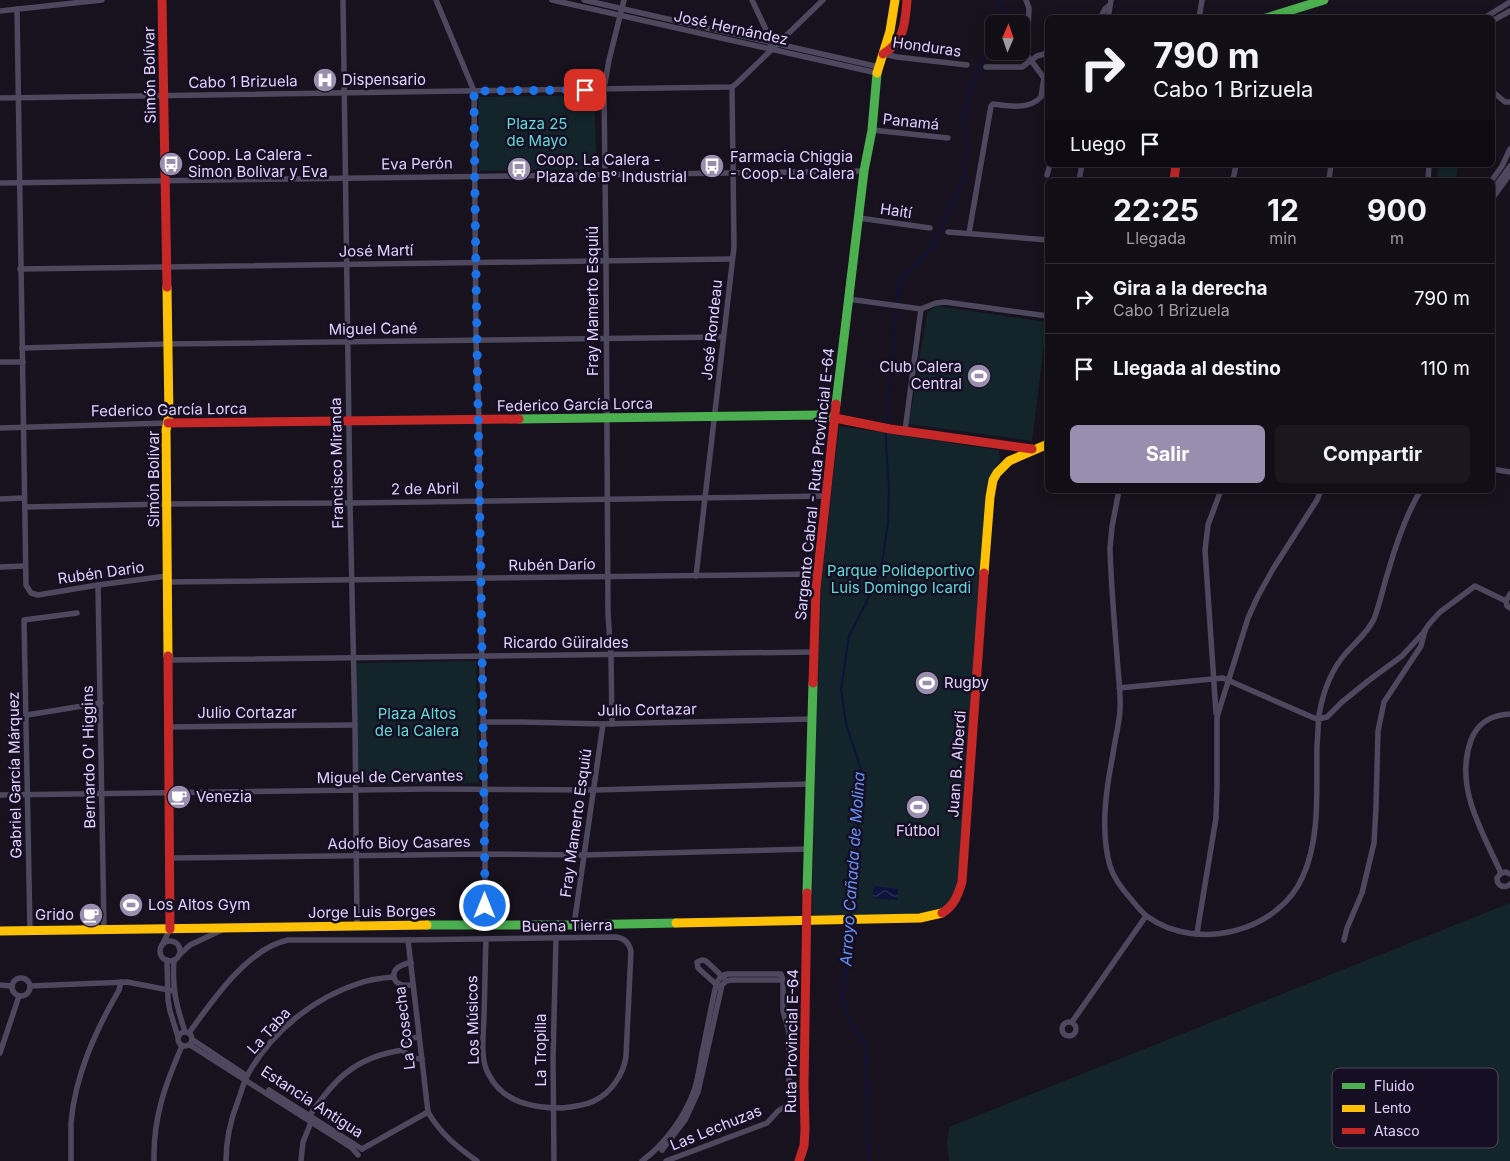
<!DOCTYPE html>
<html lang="es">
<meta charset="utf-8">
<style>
body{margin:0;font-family:Inter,sans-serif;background:#1a171f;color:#f1f3f6;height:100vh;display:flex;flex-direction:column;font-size:19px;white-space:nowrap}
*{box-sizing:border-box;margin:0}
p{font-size:16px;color:#9c9ca1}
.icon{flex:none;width:28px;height:28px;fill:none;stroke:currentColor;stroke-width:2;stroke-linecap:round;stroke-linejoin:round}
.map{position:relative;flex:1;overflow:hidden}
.side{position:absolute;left:1045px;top:178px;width:450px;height:315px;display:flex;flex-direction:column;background:#110e16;border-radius:8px;box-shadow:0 2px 12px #0003,0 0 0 1px #302e35}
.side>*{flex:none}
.guide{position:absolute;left:1045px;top:15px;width:450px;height:152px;border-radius:8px;box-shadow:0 2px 12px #0003,0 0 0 1px #302e35;background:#110e16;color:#f1f3f6;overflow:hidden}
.needle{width:32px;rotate:2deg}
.fabs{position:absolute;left:985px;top:15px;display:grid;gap:10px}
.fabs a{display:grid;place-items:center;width:45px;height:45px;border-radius:8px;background:#110e16;box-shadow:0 2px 12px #0003,0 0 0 1px #302e35;font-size:25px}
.pin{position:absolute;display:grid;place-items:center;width:42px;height:42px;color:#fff;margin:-21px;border-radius:10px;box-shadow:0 2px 8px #0006}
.me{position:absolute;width:55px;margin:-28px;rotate:0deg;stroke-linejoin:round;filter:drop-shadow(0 0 4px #0008)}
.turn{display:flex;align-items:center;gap:18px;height:105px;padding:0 25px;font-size:22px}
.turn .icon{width:65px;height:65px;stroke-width:2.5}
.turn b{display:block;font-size:35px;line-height:42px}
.then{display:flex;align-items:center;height:48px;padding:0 25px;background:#0003;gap:10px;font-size:19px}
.eta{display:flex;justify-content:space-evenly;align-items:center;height:85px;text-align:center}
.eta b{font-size:30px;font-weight:700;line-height:35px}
.primary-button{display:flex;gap:10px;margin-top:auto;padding:10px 25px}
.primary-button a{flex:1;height:58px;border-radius:8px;background:#9a8eaf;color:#fff;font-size:20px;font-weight:700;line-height:58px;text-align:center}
.primary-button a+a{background:#1a171f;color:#f1f3f6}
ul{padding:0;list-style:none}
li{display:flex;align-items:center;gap:15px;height:70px;padding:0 25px;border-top:1px solid #302e35}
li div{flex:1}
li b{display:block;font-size:19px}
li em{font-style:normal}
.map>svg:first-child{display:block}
</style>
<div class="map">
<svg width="1510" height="1161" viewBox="0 0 1510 1161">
<defs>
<pattern id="water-waves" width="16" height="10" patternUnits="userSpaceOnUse" patternTransform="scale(1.25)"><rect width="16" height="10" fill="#0c123b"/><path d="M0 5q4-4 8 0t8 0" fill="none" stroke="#2f3358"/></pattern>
</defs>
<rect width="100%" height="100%" fill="#17121d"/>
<g fill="#13242a">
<polygon points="595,95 596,169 479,171 478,97"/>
<polygon points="1439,165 1458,165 1456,180 1437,180"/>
<polygon points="936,306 1047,322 1032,441 909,424 927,313"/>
<polygon points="839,426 999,450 1000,459 999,462 989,478 986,487 959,882 953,900 937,913 921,915 815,915 812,913 817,691 822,578"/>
<polygon points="476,661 478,783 358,785 356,663"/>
<polygon points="1510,903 1510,1161 949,1161 947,1143 949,1127"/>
</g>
<polygon fill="url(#water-waves)" points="874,886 898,889 897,900 873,898"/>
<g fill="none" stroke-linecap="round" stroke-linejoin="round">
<g stroke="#0c123b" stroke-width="2">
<polyline points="997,24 1004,10 998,0"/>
<polyline points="897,301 898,290 902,279 932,247 965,178 966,144 964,117 968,98 983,55 994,30"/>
<polyline points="887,421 896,312"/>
<polyline points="851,915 857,850 861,769 846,724 841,689 849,636 867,601 881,570 888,523 889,489 886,443 886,432"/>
<polyline points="851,922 849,948 842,995 849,1020 866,1045 869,1161"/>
</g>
<g stroke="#4d485e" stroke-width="5.5">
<polyline points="343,0 350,503 355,725 357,926"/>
<polyline points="436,0 474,91 476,340 479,420 480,579 485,796 485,924"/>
<polyline points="552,0 877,73"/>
<polyline points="584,0 879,67"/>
<polyline points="752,0 768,34 771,45"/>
<polyline points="17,9 26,585 31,593 38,595 98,585 167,576"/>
<polyline points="0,11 102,0"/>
<polyline points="1100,18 1105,9 1110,5"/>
<polyline points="1108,18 1111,0"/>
<polyline points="1199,18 1202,0"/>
<polyline points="1484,18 1510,2"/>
<polyline points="1492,21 1510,11"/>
<polyline points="883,54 897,57 967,65"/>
<polyline points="986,67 1022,67 1037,56 1048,53"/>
<polyline points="1492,91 1505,102 1510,102"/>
<polyline points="0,98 732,87 736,84 823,0"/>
<polyline points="872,130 948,138"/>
<polyline points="1047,175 1050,165"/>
<polyline points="1079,180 1082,165"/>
<polyline points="1233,180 1236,165"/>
<polyline points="1329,180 1331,165"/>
<polyline points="1428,180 1429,165"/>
<polyline points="1492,180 1502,166 1510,149"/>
<polyline points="0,183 864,171"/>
<polyline points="1492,191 1510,166"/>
<polyline points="1492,199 1510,174"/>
<polyline points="859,218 930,228"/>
<polyline points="948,232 1048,240"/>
<path d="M 969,233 L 991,106 L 993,104 C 1009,106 1029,110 1041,97 L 1044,78 L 1027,55 L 1029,8 L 1026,0"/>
<polyline points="20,269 732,259"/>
<polyline points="848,299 921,309 936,303 945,302 1048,316"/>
<polyline points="22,348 168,344 723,337"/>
<polyline points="0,362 23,362"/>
<polyline points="0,428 168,423"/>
<polyline points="905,431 921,309"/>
<polyline points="1492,469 1510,472"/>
<path d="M 1119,490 L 1112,527 L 1110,548 C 1111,584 1114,620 1117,656 C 1118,674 1121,692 1120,710 C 1119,725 1115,739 1113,754 C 1106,790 1100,830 1110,866 C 1114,879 1122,889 1131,899 C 1136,905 1141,912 1148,917 C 1197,952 1279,932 1303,876 C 1321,836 1316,787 1317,745 C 1318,735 1318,725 1319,715 C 1323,692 1330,671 1346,653 C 1356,642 1368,632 1374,619 C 1380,604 1383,587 1388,572 C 1396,544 1406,514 1421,490"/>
<polyline points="0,499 24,498"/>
<polyline points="25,507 167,504 350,503 826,496"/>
<polyline points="0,567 25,566"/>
<polyline points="696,576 734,247 732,87"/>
<polyline points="166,582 818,574"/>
<polyline points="98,585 104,929"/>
<polyline points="1510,594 1506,601 1507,606 1510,608"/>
<path d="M 168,660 C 383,658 598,656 813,652"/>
<polyline points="1119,688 1223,678 1314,718 1318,719 1327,717 1342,702 1368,681 1402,656 1425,631"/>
<polyline points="1216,713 1205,550 1208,525 1221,490"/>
<polyline points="27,715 101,703"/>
<polyline points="483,722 523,722 603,724 812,719"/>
<polyline points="612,724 611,656 608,614 606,261 604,89 609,60 624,0"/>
<polyline points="168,727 355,725"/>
<polyline points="0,795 428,789 594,790 810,784"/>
<polyline points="169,858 485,854 584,855 808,849"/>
<path d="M 1501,873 C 1482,831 1454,787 1471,740 C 1478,722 1491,715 1510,714"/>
<path d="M 1510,874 L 1506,872 L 1501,873 L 1497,878 C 1497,886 1504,889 1510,884"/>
<polyline points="574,925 603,724"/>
<polyline points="30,930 24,620 77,613"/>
<polyline points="1197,933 1216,818 1217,785 1217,717 1248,618 1258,596 1273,569 1317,500 1321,490"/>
<path d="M 408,940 L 428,1112 C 440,1133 457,1147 477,1161"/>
<polyline points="1344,940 1347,928 1362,893 1374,843 1376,807 1378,731 1384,702 1421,646 1425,630 1430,623 1440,612 1475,586 1506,601"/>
<circle cx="170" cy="951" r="10"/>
<polyline points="162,945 170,929"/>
<polyline points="179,955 190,945 224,929"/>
<polyline points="167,960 168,1000 170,1011 178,1037"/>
<path d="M 174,960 C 172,989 176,1004 185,1032"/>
<path d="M 411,962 C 403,965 392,967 394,978 C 395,981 397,983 400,984 C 403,986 409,985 413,985"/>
<circle cx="21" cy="987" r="9"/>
<polyline points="0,985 12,986"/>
<polyline points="30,986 127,982 174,991"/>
<polyline points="718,986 698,968 697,962 702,960 706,961 724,978"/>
<circle cx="1069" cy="1029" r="7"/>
<polyline points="1072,1022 1146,916"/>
<circle cx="185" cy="1039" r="7"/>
<path d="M 189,1033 C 212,1001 248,948 288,940 L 408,940 L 616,937 C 624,938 629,942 631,951 L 626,1057 C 623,1075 611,1093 594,1101 C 584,1106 572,1107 561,1108 C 532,1108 503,1102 489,1075 C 479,1058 484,1034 484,1015 C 485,990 485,964 486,939"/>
<path d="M 419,1037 C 410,1038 403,1039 403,1050 L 410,1058 L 422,1059"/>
<polyline points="193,1040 244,1074"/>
<polyline points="190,1045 352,1148 358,1155"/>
<polyline points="0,1053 19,996"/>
<polyline points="269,1090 362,1149"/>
<path d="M 308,1118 C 334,1079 355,1057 403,1050"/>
<polyline points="362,1149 428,1112"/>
<polyline points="662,1150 685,1120 698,1092 722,985 726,981 731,980 783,980"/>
<path d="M 71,1161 C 71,1148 71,1135 71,1123 C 75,1075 96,1030 119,990 L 121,982"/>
<path d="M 154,1161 C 153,1118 165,1085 182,1046"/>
<path d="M 226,1161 C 226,1140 230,1121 238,1101 C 241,1093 243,1084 247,1076 C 270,1033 313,998 360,983 C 371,979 383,978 394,977"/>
<polyline points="301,1161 303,1142 312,1120"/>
<polyline points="554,1161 553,1059 556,938"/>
<path d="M 642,1161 C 665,1144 684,1118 694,1091 C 698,1079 700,1065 702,1053 C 707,1030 711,1007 716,985 C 719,978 721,975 728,974 L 781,974 L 783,980 L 783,1011 L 789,1032 L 789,1100 L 788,1105 L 778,1111 L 767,1123 L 666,1161"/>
</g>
<g stroke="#4caf50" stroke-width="9">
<polyline points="1266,18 1324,0"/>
<polyline points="836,404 864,171 872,130 877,73"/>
<polyline points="519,419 821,415 835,418"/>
<polyline points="807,893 813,683"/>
<polyline points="427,925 574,925 676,923"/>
</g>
<g stroke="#ffc107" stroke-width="9">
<polyline points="877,73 890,31 895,0"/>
<polyline points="167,287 169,416 166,430 168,656"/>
<polyline points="984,573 990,497 993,480 997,473 1009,461 1048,444"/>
<polyline points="676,923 920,918 942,913"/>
<polyline points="0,931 427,925"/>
</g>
<g stroke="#c62828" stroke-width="9">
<polyline points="162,0 167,287"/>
<path d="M 883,54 C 905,41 905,23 907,0"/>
<polyline points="1174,180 1176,165"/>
<polyline points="835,418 890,429 1032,449"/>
<polyline points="168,423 519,419"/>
<polyline points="168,656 170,929"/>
<polyline points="813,683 816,589 836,404"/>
<path d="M 942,913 C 954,906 958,895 962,882 L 984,573"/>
<polyline points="799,1161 804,1146 805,1130 804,1086 807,893"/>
</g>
</g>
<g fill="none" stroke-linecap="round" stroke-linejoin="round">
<path stroke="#1a73e8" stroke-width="9" stroke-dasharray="0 16.2" d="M 485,906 C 483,634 476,363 474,91 L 585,90"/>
</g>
<defs>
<g id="hospital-disc" transform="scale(1.25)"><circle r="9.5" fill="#9a8eaf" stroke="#160e22"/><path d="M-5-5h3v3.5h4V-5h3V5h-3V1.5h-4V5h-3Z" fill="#fff"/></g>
<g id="bus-disc" transform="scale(1.25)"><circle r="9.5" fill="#9a8eaf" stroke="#160e22"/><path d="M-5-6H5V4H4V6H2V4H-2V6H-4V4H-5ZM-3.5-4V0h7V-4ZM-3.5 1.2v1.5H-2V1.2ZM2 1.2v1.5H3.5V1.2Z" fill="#fff"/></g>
<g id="stadium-disc" transform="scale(1.25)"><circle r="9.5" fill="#9a8eaf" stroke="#160e22"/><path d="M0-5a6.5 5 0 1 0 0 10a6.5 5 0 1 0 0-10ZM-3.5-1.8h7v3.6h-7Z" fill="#fff"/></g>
<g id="cafe-disc" transform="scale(1.25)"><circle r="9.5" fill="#9a8eaf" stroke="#160e22"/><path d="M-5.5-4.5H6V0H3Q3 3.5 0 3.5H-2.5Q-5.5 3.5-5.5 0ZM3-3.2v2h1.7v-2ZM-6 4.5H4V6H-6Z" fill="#fff"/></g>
</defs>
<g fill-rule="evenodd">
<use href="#hospital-disc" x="325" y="80"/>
<use href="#bus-disc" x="171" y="164"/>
<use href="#bus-disc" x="712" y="166"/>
<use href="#bus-disc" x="519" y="169"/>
<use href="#stadium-disc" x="979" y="376"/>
<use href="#stadium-disc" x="927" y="683"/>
<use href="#cafe-disc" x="179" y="797"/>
<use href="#stadium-disc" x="918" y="807"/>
<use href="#stadium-disc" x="131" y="905"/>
<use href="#cafe-disc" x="91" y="915"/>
</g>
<g text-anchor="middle" stroke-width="5" stroke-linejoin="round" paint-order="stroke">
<g font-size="15" fill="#e0d1fd" stroke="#160e22">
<text transform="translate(731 28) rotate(12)" y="5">José Hernández</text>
<text transform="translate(927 47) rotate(8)" y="5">Honduras</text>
<text transform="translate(150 75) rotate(-91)" y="5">Simón Bolívar</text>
<text transform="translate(243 82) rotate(-1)" y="5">Cabo 1 Brizuela</text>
<text transform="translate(911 122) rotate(6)" y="5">Panamá</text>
<text transform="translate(417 164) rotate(-1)" y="5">Eva Perón</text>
<text transform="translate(896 211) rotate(8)" y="5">Haití</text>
<text transform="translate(376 251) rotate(-1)" y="5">José Martí</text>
<text transform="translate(593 301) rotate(-90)" y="5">Fray Mamerto Esquiú</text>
<text transform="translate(373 329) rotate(-1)" y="5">Miguel Cané</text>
<text transform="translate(712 330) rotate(-84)" y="5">José Rondeau</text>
<text transform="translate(575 405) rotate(-1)" y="5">Federico García Lorca</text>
<text transform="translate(169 410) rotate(-1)" y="5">Federico García Lorca</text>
<text transform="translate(337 463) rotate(-91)" y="5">Francisco Miranda</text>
<text transform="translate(154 479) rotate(-90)" y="5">Simón Bolívar</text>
<text transform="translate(815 484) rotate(-84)" y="5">Sargento Cabral - Ruta Provincial E-64</text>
<text transform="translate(425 489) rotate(-1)" y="5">2 de Abril</text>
<text transform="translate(552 565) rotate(-1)" y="5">Rubén Darío</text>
<text transform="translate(101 573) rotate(-8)" y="5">Rubén Dario</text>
<text x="566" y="648">Ricardo Güiraldes</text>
<text transform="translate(647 710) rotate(-1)" y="5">Julio Cortazar</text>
<text x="247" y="718">Julio Cortazar</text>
<text transform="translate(89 757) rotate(-91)" y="5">Bernardo O' Higgins</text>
<text transform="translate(957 764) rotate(-86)" y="5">Juan B. Alberdi</text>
<text transform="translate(15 775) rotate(-91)" y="5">Gabriel García Márquez</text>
<text transform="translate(390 777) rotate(-1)" y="5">Miguel de Cervantes</text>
<text transform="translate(576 823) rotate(-82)" y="5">Fray Mamerto Esquiú</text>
<text transform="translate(399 843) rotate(-1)" y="5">Adolfo Bioy Casares</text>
<text transform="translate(372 912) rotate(-1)" y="5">Jorge Luis Borges</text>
<text transform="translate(567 926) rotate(-1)" y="5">Buena Tierra</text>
<text transform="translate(473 1020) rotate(-91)" y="5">Los Músicos</text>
<text transform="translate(405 1028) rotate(-97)" y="5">La Cosecha</text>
<text transform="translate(269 1031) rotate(-48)" y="5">La Taba</text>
<text transform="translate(792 1041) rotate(-89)" y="5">Ruta Provincial E-64</text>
<text transform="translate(541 1050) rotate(-90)" y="5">La Tropilla</text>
<text transform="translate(312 1102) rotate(33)" y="5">Estancia Antigua</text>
<text transform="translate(716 1128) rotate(-22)" y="5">Las Lechuzas</text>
</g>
<g font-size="15" fill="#e0d1fd" stroke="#160e22" text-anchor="start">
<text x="342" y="85">Dispensario</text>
<text x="188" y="160">Coop. La Calera -<tspan x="188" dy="17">Simon Bolivar y Eva</tspan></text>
<text x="730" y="162">Farmacia Chiggia<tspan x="730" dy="17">- Coop. La Calera</tspan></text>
<text x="536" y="165">Coop. La Calera -<tspan x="536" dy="17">Plaza de B° Industrial</tspan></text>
<text x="962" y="372" text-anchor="end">Club Calera<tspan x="962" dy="17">Central</tspan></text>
<text x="944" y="688">Rugby</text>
<text x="196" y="802">Venezia</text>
<text x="918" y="836" text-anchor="middle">Fútbol</text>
<text x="148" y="910">Los Altos Gym</text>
<text x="74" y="920" text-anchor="end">Grido</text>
</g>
<g font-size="15" fill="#60dbd8" stroke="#160e22">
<text x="537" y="129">Plaza 25<tspan x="537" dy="17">de Mayo</tspan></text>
<text x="901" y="576">Parque Polideportivo<tspan x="901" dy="17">Luis Domingo Icardi</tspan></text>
<text x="417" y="719">Plaza Altos<tspan x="417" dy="17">de la Calera</tspan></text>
</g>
<g font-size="16" font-style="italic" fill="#6392f9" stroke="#160e22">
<text transform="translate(852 869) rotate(-86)" y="6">Arroyo Cañada de Molina</text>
</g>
</g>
<rect x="1332" y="1068" width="166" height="80" rx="8" fill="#160e22" stroke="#534864" stroke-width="1"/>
<rect x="1342" y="1083" width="23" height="6" fill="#4caf50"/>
<rect x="1342" y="1105" width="23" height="7" fill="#ffc107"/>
<rect x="1342" y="1128" width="23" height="6" fill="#c62828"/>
<g font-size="14" fill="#e0d1fd">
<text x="1374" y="1091">Fluido</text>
<text x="1374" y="1113">Lento</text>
<text x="1374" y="1136">Atasco</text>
</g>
</svg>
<div class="fabs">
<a><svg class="needle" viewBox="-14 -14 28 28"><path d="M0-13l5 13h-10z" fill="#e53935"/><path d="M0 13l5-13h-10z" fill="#9c9ca1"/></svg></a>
</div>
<div class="pin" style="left:585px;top:90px;background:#d93025"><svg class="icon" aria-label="arrive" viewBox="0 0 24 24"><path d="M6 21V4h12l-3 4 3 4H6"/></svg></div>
<svg class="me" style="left:485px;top:906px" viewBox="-20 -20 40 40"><circle r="17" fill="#1a73e8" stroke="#fff" stroke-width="3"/><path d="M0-11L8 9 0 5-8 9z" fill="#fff"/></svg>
<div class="guide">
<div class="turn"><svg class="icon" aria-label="right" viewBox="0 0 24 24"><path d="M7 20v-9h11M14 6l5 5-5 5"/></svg><div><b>790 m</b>Cabo 1 Brizuela</div></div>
<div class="then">Luego<svg class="icon" aria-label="arrive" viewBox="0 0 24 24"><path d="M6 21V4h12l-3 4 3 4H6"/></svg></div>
</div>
<section class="side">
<div class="eta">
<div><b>22:25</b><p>Llegada</p></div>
<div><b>12</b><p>min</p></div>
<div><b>900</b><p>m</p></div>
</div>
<ul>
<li><svg class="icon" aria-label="right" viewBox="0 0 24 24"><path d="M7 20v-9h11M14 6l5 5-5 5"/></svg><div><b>Gira a la derecha</b><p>Cabo 1 Brizuela</p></div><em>790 m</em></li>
<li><svg class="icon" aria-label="arrive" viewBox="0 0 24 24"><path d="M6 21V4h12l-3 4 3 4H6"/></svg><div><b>Llegada al destino</b></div><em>110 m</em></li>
</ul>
<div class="primary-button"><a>Salir</a><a>Compartir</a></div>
</section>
</div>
